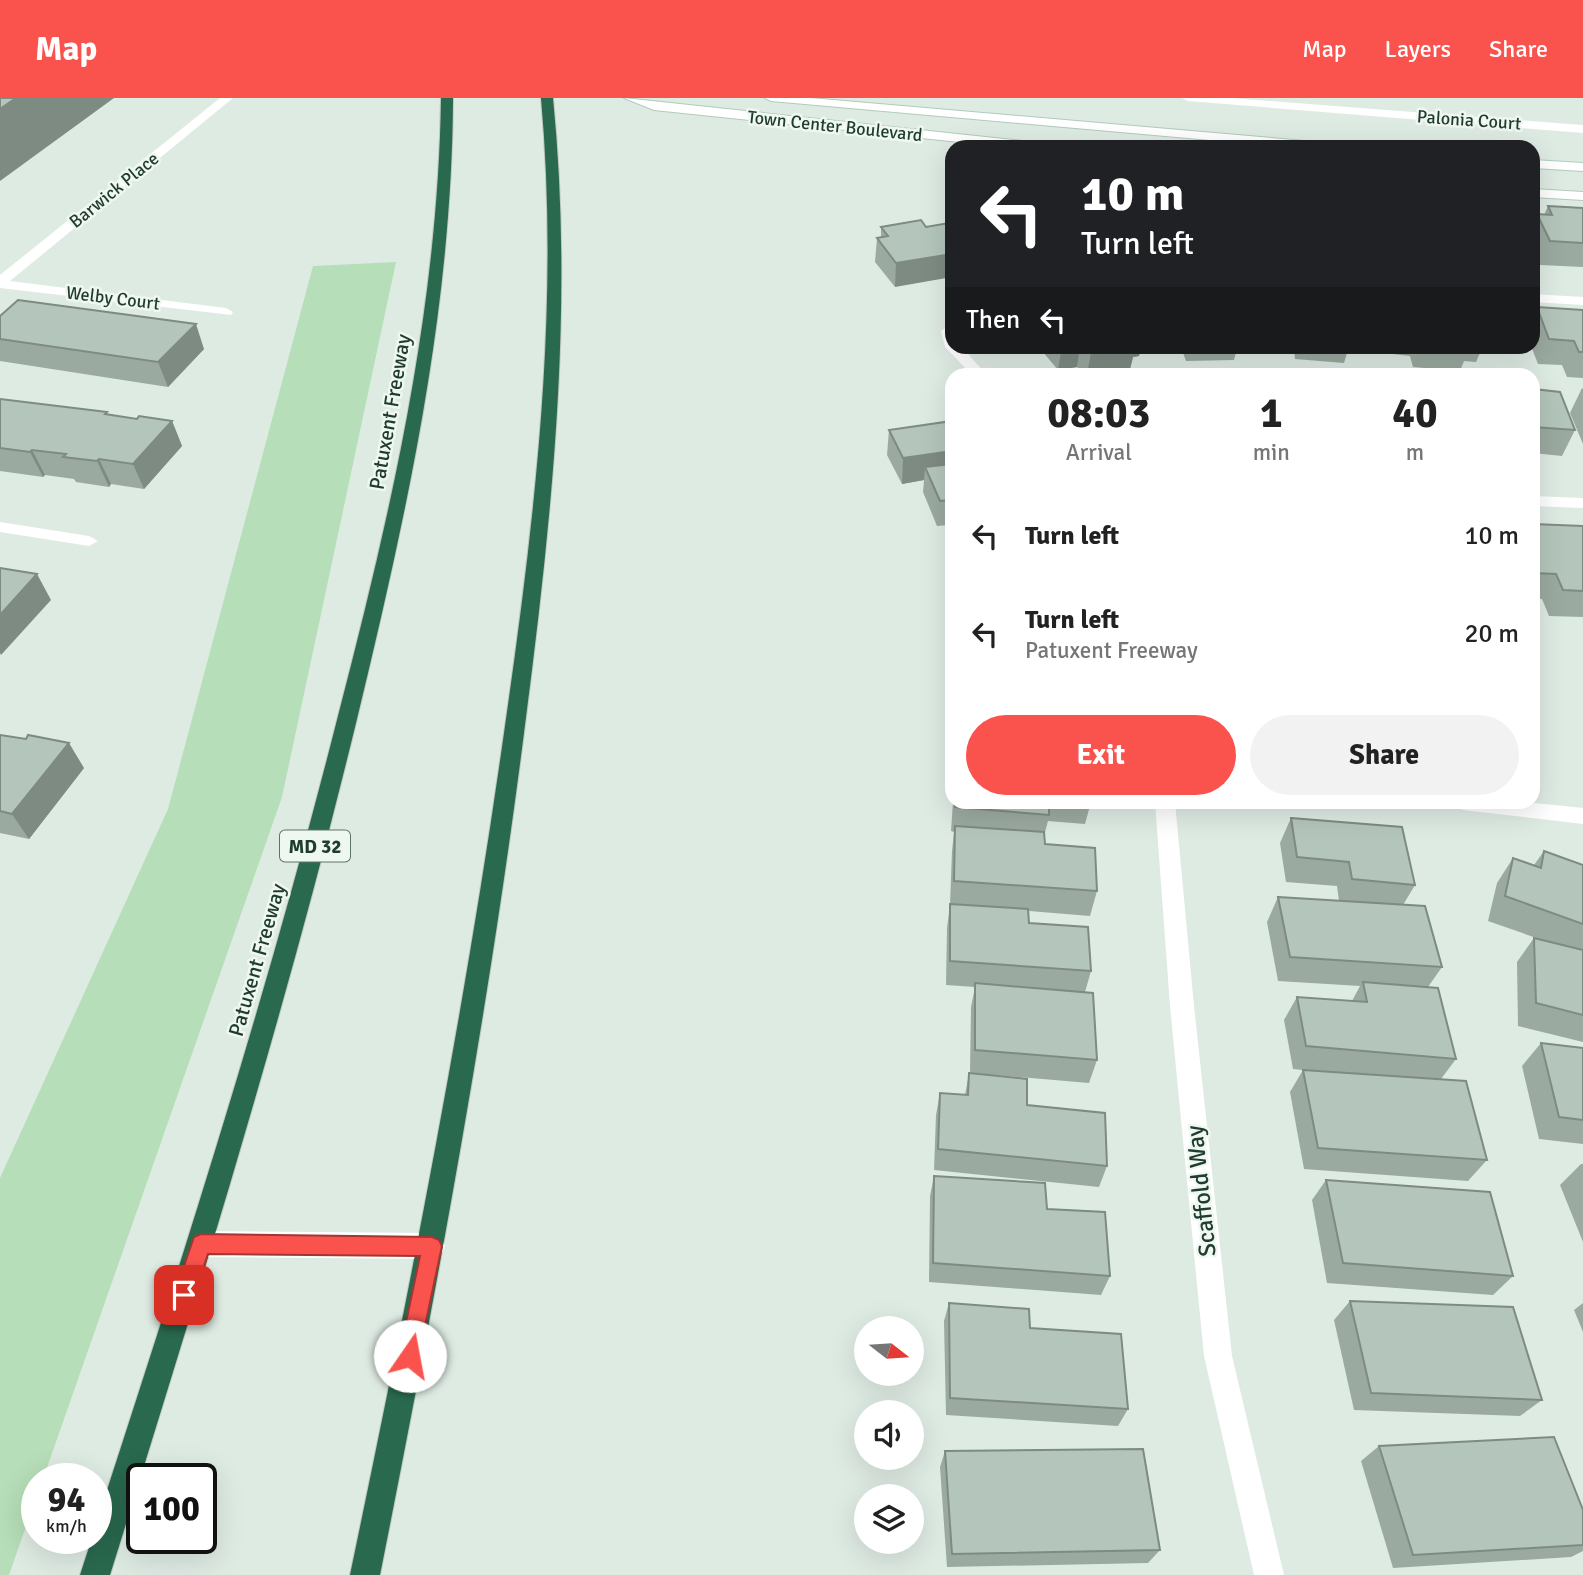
<!DOCTYPE html>
<style>
body{margin:0;font-family:Signika,sans-serif;background:#f2f2f2;color:#222;height:100vh;display:flex;flex-direction:column;font-size:26px;white-space:nowrap}
*{box-sizing:border-box;margin:0}
p{font-size:23px;color:#767676}
.icon{flex:none;width:38px;height:38px;fill:none;stroke:currentColor;stroke-width:2;stroke-linecap:round;stroke-linejoin:round}
.map{position:relative;flex:1;overflow:hidden}
.details{position:absolute;left:945px;top:270px;width:595px;height:441px;display:flex;flex-direction:column;background:#fff;border-radius:21px;box-shadow:0 7px 28px #0002}
.details>*{flex:none}
.hud{position:absolute;left:945px;top:42px;width:595px;height:214px;border-radius:21px;box-shadow:0 7px 28px #0002;background:#202124;color:#fff;overflow:hidden}
.needle{width:46px;rotate:107deg}
.fabs{position:absolute;left:854px;top:1218px;display:grid;gap:14px}
.fabs a{display:grid;place-items:center;width:70px;height:70px;border-radius:50%;background:#fff;box-shadow:0 7px 28px #0002;font-size:35px}
.speed{position:absolute;left:21px;top:1365px;display:flex;gap:14px;font-size:35px;font-weight:700;text-align:center}
.speed>*{display:grid;place-content:center;width:91px;height:91px;border-radius:50%;background:#fff;box-shadow:0 7px 28px #0002;line-height:1}
.speed small{font-size:18px;font-weight:400}
.speed .limit{border:4px solid #111;border-radius:10px;background:#fff;color:#111}
.pin{position:absolute;display:grid;place-items:center;width:60px;height:60px;color:#fff;margin:-30px;border-radius:14px;box-shadow:0 4px 10px #0006}
.me{position:absolute;width:77px;margin:-38px;rotate:12deg;stroke-linejoin:round;filter:drop-shadow(0 0 5px #0008)}
.turn{display:flex;align-items:center;gap:24px;height:147px;padding:0 21px;font-size:32px}
.turn .icon{width:91px;height:91px;stroke-width:2.5}
.turn b{display:block;font-size:49px;line-height:60px}
.then{display:flex;align-items:center;height:66px;padding:0 21px;background:#0003;gap:14px;font-size:26px}
.eta{display:flex;justify-content:space-evenly;align-items:center;height:119px;text-align:center}
.eta b{font-size:42px;font-weight:800;line-height:49px}
.action{display:flex;gap:14px;margin-top:auto;padding:14px 21px}
.action a{flex:1;height:80px;border-radius:42px;background:#fa534e;color:#fff;font-size:28px;font-weight:800;line-height:80px;text-align:center}
.action a+a{background:#f2f2f2;color:#222}
ul{padding:0;list-style:none}
li{display:flex;align-items:center;gap:21px;height:98px;padding:0 21px}
li div{flex:1}
li b{display:block;font-size:26px}
li em{font-style:normal}
header{display:flex;align-items:center;gap:42px;box-sizing:border-box;height:98px;padding:0 35px;background:#fa534e;color:#fff}
header strong{font-size:33px}
nav{display:flex;gap:38px;margin-inline-start:auto;font-size:24px}
.map>svg:first-child{display:block}
</style>
<header>
<strong>Map</strong>
<nav><a>Map</a><a>Layers</a><a>Share</a></nav>
</header>
<div class="map">
<svg width="1583" height="1477" viewBox="0 0 1583 1477">
<rect width="100%" height="100%" fill="#deebe3"/>
<polygon fill="#b6deb8" points="396,164 282,699 43,1381 37,1381 37,1397 9,1477 0,1477 0,1080 168,711 313,168"/>
<g fill="none" stroke-linecap="round" stroke-linejoin="round">
<g stroke="#b1cbbc" stroke-width="2">
<g id="secondary">
<polygon points="624,0 1041,45 1047,49 1007,49 654,12"/>
<polygon points="765,0 810,0 1329,45 1335,49 1288,49 771,3"/>
<polygon points="1533,62 1583,65 1583,73 1533,70"/>
<polygon points="1533,91 1583,94 1583,102 1533,99"/>
</g>
</g>
<g stroke="#c0c8c4" stroke-width="2">
<g id="highway">
<path d="M 441,0 L 453,0 C 452,214 406,418 356,625 C 286,912 198,1195 110,1477 L 80,1477 L 92,1440 L 96,1440 L 96,1426 C 183,1159 269,891 338,618 C 391,414 438,212 441,0 Z"/>
<path d="M 541,0 L 553,0 C 574,211 552,418 525,627 C 489,912 436,1195 380,1477 L 350,1477 C 409,1195 465,913 505,628 C 535,419 560,211 541,0 Z"/>
</g>
</g>
<polygon fill="#fff" fill-rule="evenodd" points="201,1133 432,1135 441,1139 445,1148 441,1157 432,1161 201,1159 192,1155 188,1146 192,1137"/>
<g fill="#fff" fill-rule="evenodd">
<polygon points="220,0 233,0 10,183 226,210 233,214 231,217 0,190 0,177"/>
<polygon points="1182,0 1231,0 1583,27 1583,35 1188,3"/>
<polygon points="1533,196 1583,199 1583,207 1533,204"/>
<polygon points="952,225 952,248 961,248 986,276 971,276 945,249 941,233"/>
<polygon points="1533,398 1583,400 1583,410 1533,408"/>
<polygon points="0,424 89,438 98,443 89,448 0,434"/>
<polygon points="1155,704 1175,704 1194,908 1232,1258 1284,1477 1254,1477 1204,1258 1170,908"/>
<polygon points="1453,704 1525,704 1583,710 1583,726 1463,712 1456,709"/>
</g>
<use href="#secondary" fill="#fff" fill-rule="evenodd"/>
<use href="#highway" fill="#29694e" fill-rule="evenodd"/>
</g>
<g fill="#9baaa1">
<polygon points="1548,108 1583,110 1583,169 1540,167 1533,153 1533,125 1537,116 1544,117"/>
<polygon points="881,129 926,129 895,189 875,164 877,140 881,139"/>
<polygon points="1537,209 1583,212 1583,280 1567,279 1562,267 1538,266 1531,248 1533,248 1533,217"/>
<polygon points="0,218 204,251 168,289 0,263"/>
<polygon points="1038,248 1141,248 1139,258 1133,259 1130,271 1103,276 1084,276 1077,269 1058,272"/>
<polygon points="1158,248 1248,248 1247,251 1237,251 1234,262 1186,263 1182,252 1160,253"/>
<polygon points="1272,248 1365,248 1362,256 1347,255 1344,265 1295,261 1294,250"/>
<polygon points="1382,248 1483,248 1476,264 1464,263 1460,273 1413,269 1410,258 1384,255"/>
<polygon points="1533,289 1534,291 1575,332 1562,358 1533,355"/>
<polygon points="1582,290 1583,291 1583,346 1570,315"/>
<polygon points="0,301 107,314 108,316 137,321 172,323 182,348 144,391 111,386 109,389 76,384 74,381 45,377 43,379 0,373"/>
<polygon points="952,323 952,450 948,435 949,427 937,428 923,394 924,382 902,386 887,357 889,332"/>
<polygon points="1533,426 1583,428 1583,519 1549,518 1542,501 1533,501"/>
<polygon points="0,637 84,670 29,741 0,735"/>
<polygon points="953,704 1091,704 1085,726 1048,723 1044,738 1045,746 1097,793 1090,818 1029,813 1029,825 1091,873 1085,894 1097,962 1089,985 970,975 971,909 975,889 946,887 947,830 950,806 952,753 954,734 951,733"/>
<polygon points="1291,720 1415,787 1403,807 1442,869 1428,889 1456,961 1441,981 1487,1062 1468,1083 1304,1071 1290,994 1303,972 1293,971 1284,922 1297,899 1352,903 1360,888 1278,883 1267,824 1278,799 1339,803 1337,788 1286,784 1280,745"/>
<polygon points="1544,753 1583,767 1583,944 1518,928 1517,864 1534,840 1542,842 1488,823 1497,785 1513,760 1534,767"/>
<polygon points="1541,945 1583,950 1583,1046 1539,1041 1522,968"/>
<polygon points="969,975 1027,1007 1107,1068 1099,1089 934,1072 936,1017 940,995 965,997"/>
<polygon points="1581,1066 1583,1066 1583,1144 1560,1087"/>
<polygon points="934,1078 1047,1111 1110,1178 1101,1197 929,1184 930,1098"/>
<polygon points="1326,1082 1513,1178 1493,1197 1327,1185 1312,1102"/>
<polygon points="1350,1203 1542,1302 1520,1318 1354,1312 1334,1222"/>
<polygon points="949,1205 1030,1230 1128,1311 1118,1328 946,1317 944,1223"/>
<polygon points="1583,1205 1583,1234 1574,1212"/>
<polygon points="1379,1348 1583,1412 1583,1453 1571,1459 1393,1470 1361,1363"/>
<polygon points="945,1353 1160,1452 1148,1465 947,1469 940,1369"/>
</g>
<g fill="#7e8b83">
<polygon points="16,0 114,0 0,83 0,11"/>
<polygon points="952,156 952,179 895,189 896,165"/>
<polygon points="196,226 204,251 168,289 158,264"/>
<polygon points="1062,248 1080,248 1077,269 1058,272"/>
<polygon points="1141,248 1139,258 1133,259 1130,271 1103,276 1087,276 1091,255 1124,249"/>
<polygon points="172,323 182,348 144,391 133,366"/>
<polygon points="32,352 45,377 43,379 30,354"/>
<polygon points="952,353 952,378 925,369 924,382 902,386 903,360"/>
<polygon points="99,361 111,386 109,389 97,363"/>
<polygon points="37,476 51,502 1,557 0,555 0,517"/>
<polygon points="69,645 84,670 29,741 12,716"/>
</g>
<g fill="#b4c6bb" stroke="#7e8b83" stroke-width="2">
<polygon points="0,0 16,0 0,11"/>
<polygon points="1548,108 1583,110 1583,145 1550,143 1537,116 1552,117"/>
<polygon points="921,122 926,129 949,125 952,128 952,156 896,165 877,140 888,138 881,129"/>
<polygon points="18,202 196,226 158,264 0,241 0,218"/>
<polygon points="1537,209 1583,212 1583,254 1579,254 1574,243 1549,241"/>
<polygon points="1085,248 1125,248 1091,255"/>
<polygon points="1255,273 1283,274 1284,276 1256,276"/>
<polygon points="1533,289 1534,291 1560,294 1575,332 1533,329"/>
<polygon points="0,301 107,314 105,316 137,321 139,318 172,323 133,366 99,361 97,363 63,359 66,356 32,352 30,354 0,350"/>
<polygon points="952,323 952,353 903,360 889,332"/>
<polygon points="952,366 952,402 940,403 925,369"/>
<polygon points="1533,426 1583,428 1583,493 1563,492 1556,476 1533,475"/>
<polygon points="0,470 37,476 0,517"/>
<polygon points="0,637 26,641 28,637 69,645 12,716 0,713"/>
<polygon points="955,704 1049,704 1049,717 955,709"/>
<polygon points="1291,720 1402,729 1415,787 1352,781 1349,764 1297,759"/>
<polygon points="955,728 1044,734 1045,746 1095,750 1097,793 954,783"/>
<polygon points="1544,753 1583,767 1583,826 1505,798 1513,760 1541,770"/>
<polygon points="1278,799 1425,808 1442,869 1290,859"/>
<polygon points="950,806 1028,811 1029,825 1088,829 1091,873 950,863"/>
<polygon points="1534,840 1583,852 1583,917 1536,905"/>
<polygon points="1363,884 1438,890 1456,961 1306,948 1297,899 1367,904"/>
<polygon points="975,885 1093,895 1097,962 975,952"/>
<polygon points="1541,945 1583,950 1583,1022 1559,1019"/>
<polygon points="1303,972 1466,983 1487,1062 1318,1050"/>
<polygon points="969,975 1027,981 1027,1007 1105,1015 1107,1068 938,1051 940,995 968,997"/>
<polygon points="934,1078 1045,1085 1047,1111 1105,1114 1110,1178 933,1165"/>
<polygon points="1326,1082 1490,1094 1513,1178 1343,1165"/>
<polygon points="1350,1203 1513,1209 1542,1302 1371,1295"/>
<polygon points="949,1205 1029,1211 1030,1230 1121,1236 1128,1311 950,1300"/>
<polygon points="1554,1339 1583,1412 1583,1447 1413,1457 1379,1348"/>
<polygon points="1143,1351 1160,1452 952,1456 945,1353"/>
</g>
<polygon fill="#fa534e" stroke="#a23633" stroke-width="2" points="201,1136 432,1139 439,1142 442,1148 417,1265 410,1268 402,1265 399,1258 420,1158 208,1156 192,1204 184,1207 177,1204 174,1197 194,1139"/>
<g text-anchor="middle" stroke-width="5" stroke-linejoin="round" paint-order="stroke">
<g font-size="18" fill="#1f3c2e" stroke="#eff7f1">
<text transform="translate(1469 22) rotate(4)" y="6">Palonia Court</text>
<text transform="translate(835 28) rotate(6)" y="6">Town Center Boulevard</text>
<text transform="translate(114 92) rotate(-39)" y="6">Barwick Place</text>
<text transform="translate(113 200) rotate(7)" y="6">Welby Court</text>
</g>
<rect fill="#eff7f1" stroke="#5d7468" stroke-width="2" x="280" y="732.5" width="70" height="31" rx="5"/>
<g font-size="19" font-weight="bold" fill="#1f3c2e">
<text x="315" y="755">MD 32</text>
</g>
<g font-size="21" fill="#1f3c2e" stroke="#eff7f1">
<text transform="translate(390 314) rotate(-80)" y="7">Patuxent Freeway</text>
<text transform="translate(257 862) rotate(-74)" y="7">Patuxent Freeway</text>
</g>
<g font-size="24" fill="#1f3c2e" stroke="#eff7f1">
<text transform="translate(1201 1093) rotate(-96)" y="8">Scaffold Way</text>
</g>
</g>
</svg>
<div class="fabs">
<a><svg class="needle" viewBox="-14 -14 28 28"><path d="M0-13l5 13h-10z" fill="#e53935"/><path d="M0 13l5-13h-10z" fill="#767676"/></svg></a>
<a><svg class="icon" aria-label="sound" viewBox="0 0 24 24"><path d="M4 9h4l5-4v14l-5-4H4zM17 9q2 3 0 6"/></svg></a>
<a><svg class="icon" aria-label="layers" viewBox="0 0 24 24"><path d="M12 4l9 5-9 5-9-5zM3 14l9 5 9-5"/></svg></a>
</div>
<div class="speed"><div>94<small>km/h</small></div><div class="limit">100</div></div>
<div class="pin" style="left:184px;top:1197px;background:#d93025"><svg class="icon" aria-label="arrive" viewBox="0 0 24 24"><path d="M6 21V4h12l-3 4 3 4H6"/></svg></div>
<svg class="me" style="left:410px;top:1258px" viewBox="-20 -20 40 40"><circle r="19" fill="#fff"/><path d="M0-13L10 11 0 6-10 11z" fill="#fa534e"/></svg>
<div class="hud">
<div class="turn"><svg class="icon" aria-label="left" viewBox="0 0 24 24"><path d="M17 20v-9H6M10 6l-5 5 5 5"/></svg><div><b>10 m</b>Turn left</div></div>
<div class="then">Then<svg class="icon" aria-label="left" viewBox="0 0 24 24"><path d="M17 20v-9H6M10 6l-5 5 5 5"/></svg></div>
</div>
<section class="details">
<div class="eta">
<div><b>08:03</b><p>Arrival</p></div>
<div><b>1</b><p>min</p></div>
<div><b>40</b><p>m</p></div>
</div>
<ul>
<li><svg class="icon" aria-label="left" viewBox="0 0 24 24"><path d="M17 20v-9H6M10 6l-5 5 5 5"/></svg><div><b>Turn left</b></div><em>10 m</em></li>
<li><svg class="icon" aria-label="left" viewBox="0 0 24 24"><path d="M17 20v-9H6M10 6l-5 5 5 5"/></svg><div><b>Turn left</b><p>Patuxent Freeway</p></div><em>20 m</em></li>
</ul>
<div class="action"><a>Exit</a><a>Share</a></div>
</section>
</div>
